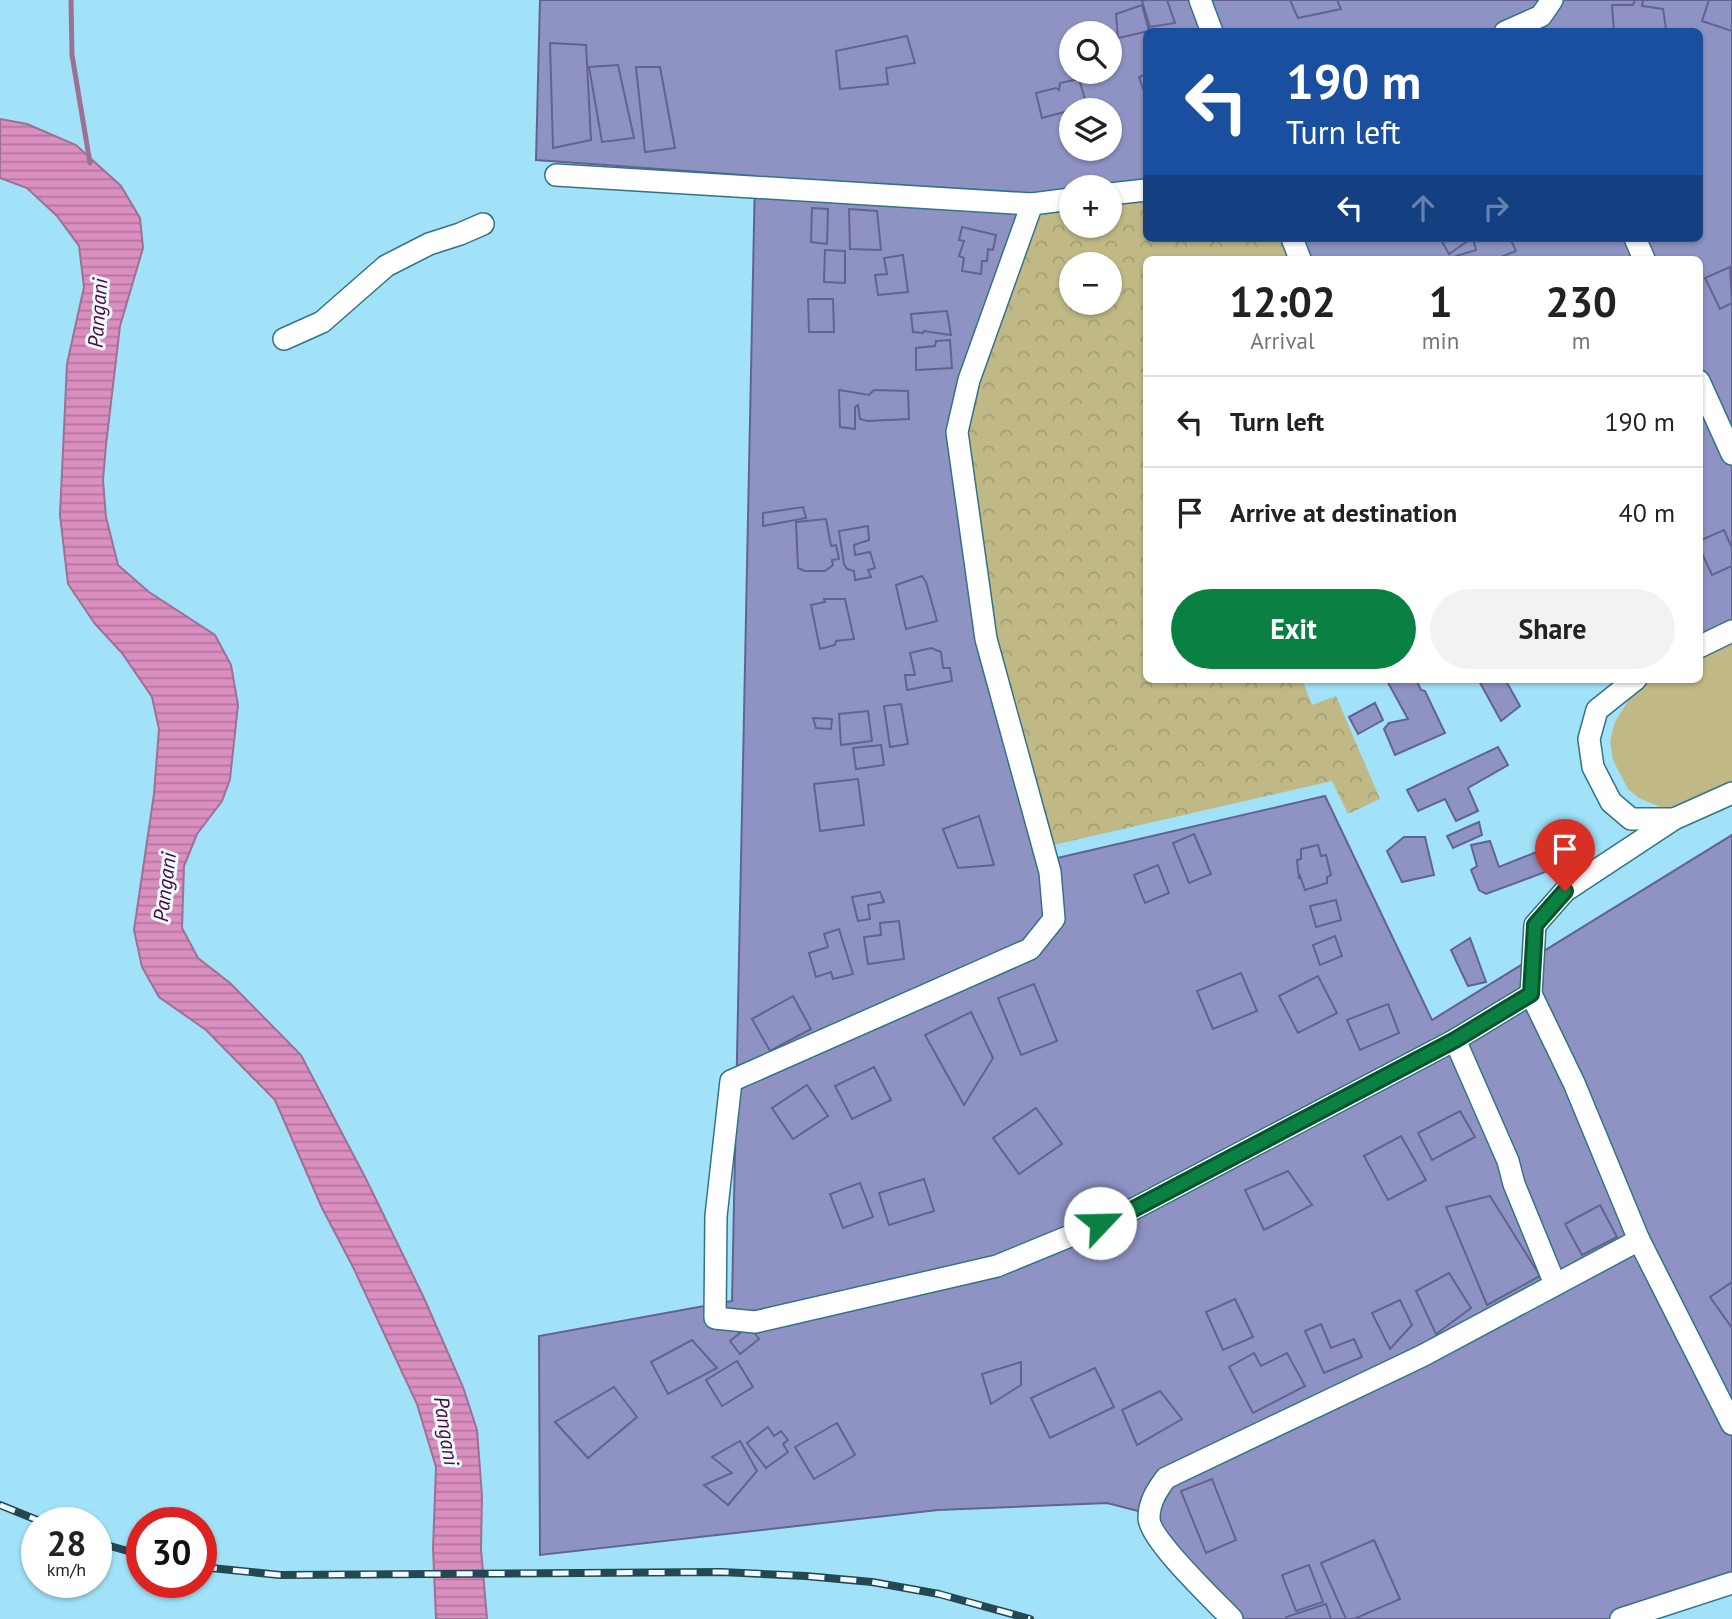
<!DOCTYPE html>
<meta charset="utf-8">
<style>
body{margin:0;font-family:"PT Sans",sans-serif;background:#f2f2f2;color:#222;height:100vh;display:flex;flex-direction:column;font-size:26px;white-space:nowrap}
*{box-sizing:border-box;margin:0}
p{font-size:23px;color:#767676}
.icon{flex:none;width:38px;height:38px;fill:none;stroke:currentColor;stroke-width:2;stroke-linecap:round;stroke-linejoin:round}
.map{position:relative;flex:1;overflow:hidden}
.sheet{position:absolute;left:1143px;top:256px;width:560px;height:427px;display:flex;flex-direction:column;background:#fff;border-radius:10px;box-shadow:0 2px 5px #0004}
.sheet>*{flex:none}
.top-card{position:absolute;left:1143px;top:28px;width:560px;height:214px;border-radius:10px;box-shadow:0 2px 5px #0004;background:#1a4fa0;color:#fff;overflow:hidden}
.controls{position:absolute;left:1059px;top:21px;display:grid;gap:14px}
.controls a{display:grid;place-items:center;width:63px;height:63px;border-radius:50%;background:#fff;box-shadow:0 2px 5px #0004;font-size:35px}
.speed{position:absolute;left:21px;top:1507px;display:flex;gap:14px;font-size:35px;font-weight:700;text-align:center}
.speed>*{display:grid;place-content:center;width:91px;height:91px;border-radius:50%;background:#fff;box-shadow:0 2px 5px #0004;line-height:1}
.speed small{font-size:18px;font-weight:400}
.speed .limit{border:10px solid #d22;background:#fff;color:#111}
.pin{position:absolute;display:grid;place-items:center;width:60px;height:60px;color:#fff;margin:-72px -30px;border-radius:50% 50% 50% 0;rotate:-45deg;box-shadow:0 0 7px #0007}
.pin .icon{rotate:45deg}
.me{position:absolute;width:77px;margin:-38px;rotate:66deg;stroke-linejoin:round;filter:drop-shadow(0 0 5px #0008)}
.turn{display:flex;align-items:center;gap:24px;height:147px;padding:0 28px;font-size:32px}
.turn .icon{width:91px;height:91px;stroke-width:2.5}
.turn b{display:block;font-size:49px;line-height:60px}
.lanes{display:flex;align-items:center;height:66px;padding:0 28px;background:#0003;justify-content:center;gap:35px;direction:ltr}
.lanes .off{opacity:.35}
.eta{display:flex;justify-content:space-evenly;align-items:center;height:119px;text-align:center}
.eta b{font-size:42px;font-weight:700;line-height:49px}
.primary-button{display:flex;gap:14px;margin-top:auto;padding:14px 28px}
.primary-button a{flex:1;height:80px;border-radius:42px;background:#0b8043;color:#fff;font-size:28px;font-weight:700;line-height:80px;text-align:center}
.primary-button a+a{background:#f2f2f2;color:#222}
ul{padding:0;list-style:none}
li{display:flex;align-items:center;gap:21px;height:91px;padding:0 28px;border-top:2px solid #e0e0e0}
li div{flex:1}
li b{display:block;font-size:26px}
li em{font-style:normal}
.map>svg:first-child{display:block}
</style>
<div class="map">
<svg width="1732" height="1619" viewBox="0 0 1732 1619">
<defs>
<pattern id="forest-crowns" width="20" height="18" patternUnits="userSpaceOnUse" patternTransform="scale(1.75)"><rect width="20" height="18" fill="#c0b986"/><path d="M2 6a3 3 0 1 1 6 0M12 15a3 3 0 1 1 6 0" fill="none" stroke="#a49f74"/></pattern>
<pattern id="water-rules" width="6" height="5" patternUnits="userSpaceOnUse" patternTransform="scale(1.75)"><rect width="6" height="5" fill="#db8fc0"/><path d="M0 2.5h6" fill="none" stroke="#b0759d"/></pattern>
</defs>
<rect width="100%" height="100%" fill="#a1e2f8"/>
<path fill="url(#forest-crowns)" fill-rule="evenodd" d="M 1146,196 L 1146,238 L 1285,238 L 1293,259 L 1146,259 L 1146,679 L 1302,679 L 1312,705 L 1336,696 L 1380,799 L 1348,814 L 1332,781 L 1049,846 L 993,638 L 964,432 L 975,382 L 1040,209 L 1071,205 L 1071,226 L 1110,226 L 1110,200 ZM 1071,264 L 1110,264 L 1110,303 L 1071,303 Z"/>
<polygon fill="#c0b986" points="1732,639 1732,785 1672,812 1639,798 1628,789 1613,760 1610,741 1615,722 1636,688 1654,679 1699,679 1699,656"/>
<polygon fill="url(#water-rules)" stroke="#9d7095" stroke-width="2" points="0,119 27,124 76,145 121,186 140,218 143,248 120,326 106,445 103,480 106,517 118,565 149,592 215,635 231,665 238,705 230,779 222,801 197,834 184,866 182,928 198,958 230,983 301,1055 366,1179 424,1298 463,1387 477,1430 482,1496 481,1549 487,1619 436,1619 433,1548 436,1467 417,1404 353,1267 322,1208 275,1100 206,1030 159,997 142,967 134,930 154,794 159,729 152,697 122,653 95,624 68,584 60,515 67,364 84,287 79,246 57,216 27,188 0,178"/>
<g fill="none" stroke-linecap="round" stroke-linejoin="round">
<polyline stroke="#9d7095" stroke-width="5" points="71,0 72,55 90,163"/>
</g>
<g fill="#8f93c4" stroke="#616391" stroke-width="2" fill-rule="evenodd">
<path d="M 540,0 L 1732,0 L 1732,622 L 1699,638 L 1699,259 L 1307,259 L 1299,238 L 1699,238 L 1699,32 L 1146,32 L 1146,183 L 1109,187 L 1071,187 L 1071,192 L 1031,198 L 951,432 L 1040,862 L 1325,796 L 1432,1020 L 1732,835 L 1732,1579 L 1609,1619 L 1237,1619 L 1161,1538 L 1154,1515 L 1107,1503 L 938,1510 L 540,1555 L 539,1336 L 732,1301 L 755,176 L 536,160 ZM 1071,33 L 1110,33 L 1110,72 L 1071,72 ZM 1071,110 L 1110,110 L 1110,149 L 1071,149 Z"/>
<polygon points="1146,0 1167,0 1175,23 1150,27 1142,1"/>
<polygon points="1290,0 1337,0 1341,9 1298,18"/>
<polygon points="1635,0 1643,0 1642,6 1663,9 1666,29 1614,32 1612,5 1633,5"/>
<polygon points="1709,0 1732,0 1732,31 1702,21"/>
<polygon points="1142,5 1149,31 1118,38 1116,14"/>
<polygon points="907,36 915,63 886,68 888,84 840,89 836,51"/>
<polygon points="550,43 586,45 591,140 553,148"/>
<polygon points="618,65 634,138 602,142 589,67"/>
<polygon points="636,67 660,67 675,148 645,152"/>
<polygon points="1146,74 1146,97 1139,77"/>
<polygon points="1079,79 1087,106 1042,118 1036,93 1056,88 1059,90 1060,83"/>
<polygon points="812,208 828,209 827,244 811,242"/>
<polygon points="849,209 877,211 881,250 850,249"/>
<polygon points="962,227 996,235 993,250 988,249 987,261 982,261 981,274 962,271 964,258 959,256 964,241 959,240"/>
<polygon points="1440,238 1472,238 1449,254"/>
<polygon points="1473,238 1510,238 1516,251 1496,259 1458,259 1456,256 1476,250"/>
<polygon points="825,250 845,251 845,283 824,282"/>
<polygon points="903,255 908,292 878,295 875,275 887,274 884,258"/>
<polygon points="1730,267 1732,303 1720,309 1705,278"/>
<polygon points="808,299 833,299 834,332 809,332"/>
<polygon points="947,311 951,335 924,331 923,333 913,332 911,314"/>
<polygon points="950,340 952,368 916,370 916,348 935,346 936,341"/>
<polygon points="839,390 869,395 874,390 908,391 909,419 867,421 860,419 858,405 855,407 855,429 840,427"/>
<polygon points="803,507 806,518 763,526 763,513"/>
<polygon points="826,519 831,546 836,545 839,559 832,560 833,565 825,571 805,571 798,568 796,522"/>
<polygon points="868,526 869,540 854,545 855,555 870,552 875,568 868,570 871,577 855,580 854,571 847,569 844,564 839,531"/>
<polygon points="1724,530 1732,548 1732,566 1712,575 1699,547 1699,541"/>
<polygon points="922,576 926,582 937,621 906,629 896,585"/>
<polygon points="824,599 845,599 854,639 836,641 835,645 820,649 811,605 825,602"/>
<polygon points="931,648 941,652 943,668 950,668 952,681 907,690 905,675 915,675 910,653"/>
<polygon points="1386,679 1416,679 1421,690 1425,691 1445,733 1395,755 1384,729 1389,723 1408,719"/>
<polygon points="1478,679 1505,679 1520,706 1501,721"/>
<polygon points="1375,703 1383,720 1358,734 1349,717"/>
<polygon points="901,704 908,744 890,747 884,706"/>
<polygon points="868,711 872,741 841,745 839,714"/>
<polygon points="813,718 832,719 831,729 816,728"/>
<polygon points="881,745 884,765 856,769 853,748"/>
<polygon points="1498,747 1508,765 1468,788 1478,811 1456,821 1445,799 1418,811 1407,790"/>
<polygon points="858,779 864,825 820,831 814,784"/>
<polygon points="979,816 994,865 958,868 943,829"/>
<polygon points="1479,822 1482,835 1453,848 1447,836"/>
<polygon points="1194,834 1211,874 1189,883 1173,843"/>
<polygon points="1404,837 1425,837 1434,875 1402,882 1387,851"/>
<polygon points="1490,841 1499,867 1544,849 1553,869 1486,894 1479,890 1471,870 1477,866 1471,845"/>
<polygon points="1318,845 1321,856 1326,855 1331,875 1327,877 1327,883 1305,890 1300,876 1299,879 1297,860 1301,859 1301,849"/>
<polygon points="1158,865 1169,893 1145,903 1134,875"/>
<polygon points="880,892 884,902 868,905 870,919 858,921 852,897"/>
<polygon points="1336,900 1341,920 1316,927 1310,906"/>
<polygon points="899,921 904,959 868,964 864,937 881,935 880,923"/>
<polygon points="839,929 853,974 833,979 831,972 816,977 809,953 828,947 824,934"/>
<polygon points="1335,936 1342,956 1320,965 1313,945"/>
<polygon points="1470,938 1486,982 1468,986 1451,950"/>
<polygon points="1241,973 1257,1011 1213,1029 1197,991"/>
<polygon points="1318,976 1337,1013 1298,1033 1279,996"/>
<polygon points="1034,984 1057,1041 1021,1055 998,998"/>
<polygon points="793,996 811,1029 770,1051 752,1019"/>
<polygon points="1388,1004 1399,1033 1360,1050 1347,1020"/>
<polygon points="971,1012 993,1058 964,1105 925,1035"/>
<polygon points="874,1067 891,1100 852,1119 835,1086"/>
<polygon points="807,1085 828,1116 793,1139 772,1108"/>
<polygon points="1036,1108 1062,1144 1019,1174 993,1138"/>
<polygon points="1460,1111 1475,1137 1432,1160 1418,1133"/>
<polygon points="1401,1136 1426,1180 1388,1200 1364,1156"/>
<polygon points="1288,1171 1312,1205 1264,1230 1245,1190"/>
<polygon points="924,1179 934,1211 889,1225 879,1193"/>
<polygon points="860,1183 873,1217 843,1228 830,1194"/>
<polygon points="1490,1196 1540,1276 1487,1305 1446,1207"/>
<polygon points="1600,1205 1617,1237 1582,1255 1565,1224"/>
<polygon points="1449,1273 1471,1308 1436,1334 1416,1291"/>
<polygon points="1732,1282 1732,1328 1710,1297"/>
<polygon points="1235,1299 1253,1337 1223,1350 1206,1312"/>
<polygon points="1400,1300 1412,1325 1390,1349 1372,1313"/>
<polygon points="743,1319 759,1339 740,1354 730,1341 740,1333 735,1326"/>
<polygon points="1321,1324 1331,1348 1354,1339 1362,1357 1324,1373 1305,1331"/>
<polygon points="692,1340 717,1368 668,1394 651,1362"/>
<polygon points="1254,1353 1261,1366 1287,1353 1305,1386 1253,1413 1229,1367"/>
<polygon points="737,1361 753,1387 722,1406 706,1380"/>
<polygon points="1021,1362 1021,1385 991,1404 982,1374"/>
<polygon points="1095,1368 1114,1407 1050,1438 1031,1398"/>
<polygon points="614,1387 637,1417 588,1458 555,1422"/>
<polygon points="1160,1391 1182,1419 1137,1445 1122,1410"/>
<polygon points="837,1423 855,1455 814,1479 795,1447"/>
<polygon points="768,1427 774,1436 781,1431 788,1440 783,1444 788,1452 766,1468 747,1443"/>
<polygon points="740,1441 757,1471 728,1505 704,1485 732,1473 712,1457"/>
<polygon points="1212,1479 1236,1540 1206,1553 1181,1491"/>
<polygon points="1374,1540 1400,1599 1354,1619 1346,1619 1321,1563"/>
<polygon points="1309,1565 1323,1602 1296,1611 1282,1575"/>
<polygon points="1326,1604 1331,1619 1287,1619 1286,1617"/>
</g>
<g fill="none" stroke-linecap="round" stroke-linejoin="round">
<g stroke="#327387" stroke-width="24">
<g id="street">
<polyline points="1200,0 1212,32"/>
<polyline points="1505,32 1541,16 1552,0"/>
<polyline points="556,175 1032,204 1071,199"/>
<polyline points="1110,194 1146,190"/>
<polyline points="1032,204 969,380 957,432 986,639 1050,872 1054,919 1030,949 731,1081 716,1216 715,1318 755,1322 997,1266 1126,1213 1455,1040 1531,994"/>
<polyline points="1292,238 1300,259"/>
<polyline points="1635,238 1644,259"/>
<polyline points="284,339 322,322 386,266 429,244 460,234 483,224"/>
<polyline points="1699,381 1732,454"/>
<polyline points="1699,647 1732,631"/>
<polyline points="1636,679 1597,710 1589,739 1593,767 1611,802 1631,819 1674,819"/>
<polyline points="1732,793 1674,819 1565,891 1535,925 1531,994 1574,1083 1639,1240 1732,1424"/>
<polyline points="1455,1040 1508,1161 1514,1184 1555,1284"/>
<path d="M 1232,1619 C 1215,1601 1149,1539 1149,1518 C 1149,1502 1157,1490 1166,1478 L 1422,1356 L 1639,1240"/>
<polyline points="1621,1619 1732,1583"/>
</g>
</g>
<use href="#street" stroke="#fff" stroke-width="21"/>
<g stroke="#254751" stroke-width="8">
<g id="rail">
<polyline points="0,1505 42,1522"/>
<polyline points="96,1542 142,1555"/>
<polyline points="201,1567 280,1575 721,1572 806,1576 872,1582 939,1594 1030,1619"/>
</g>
</g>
<use href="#rail" stroke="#edfafe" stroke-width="5" stroke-dasharray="16" stroke-linecap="butt"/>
</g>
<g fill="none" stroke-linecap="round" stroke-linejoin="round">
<g stroke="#07532c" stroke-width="18">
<polyline id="route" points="1100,1223 1126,1213 1455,1040 1531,994 1535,925 1565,891"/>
</g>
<use href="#route" stroke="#0b8043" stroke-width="12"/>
</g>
<g text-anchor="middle" stroke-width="6" stroke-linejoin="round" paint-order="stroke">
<g font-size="21" font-style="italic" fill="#4d083b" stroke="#edfafe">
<text transform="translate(98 313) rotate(-86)" y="7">Pangani</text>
<text transform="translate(165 887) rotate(-83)" y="7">Pangani</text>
<text transform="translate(446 1431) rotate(81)" y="7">Pangani</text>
</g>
</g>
</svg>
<div class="controls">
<a><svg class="icon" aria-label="search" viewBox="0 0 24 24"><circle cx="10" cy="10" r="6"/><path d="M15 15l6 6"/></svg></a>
<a><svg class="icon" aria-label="layers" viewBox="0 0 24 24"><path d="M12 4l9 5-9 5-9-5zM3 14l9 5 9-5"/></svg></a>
<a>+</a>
<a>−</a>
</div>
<div class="speed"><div>28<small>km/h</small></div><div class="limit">30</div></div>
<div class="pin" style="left:1565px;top:891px;background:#d93025"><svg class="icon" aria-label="arrive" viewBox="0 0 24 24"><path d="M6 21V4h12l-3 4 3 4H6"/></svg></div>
<svg class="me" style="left:1100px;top:1223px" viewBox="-20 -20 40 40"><circle r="19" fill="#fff"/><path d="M0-13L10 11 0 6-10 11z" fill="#0b8043"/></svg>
<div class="top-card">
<div class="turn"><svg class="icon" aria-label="left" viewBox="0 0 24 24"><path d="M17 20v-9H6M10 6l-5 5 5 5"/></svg><div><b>190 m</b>Turn left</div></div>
<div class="lanes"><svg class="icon" aria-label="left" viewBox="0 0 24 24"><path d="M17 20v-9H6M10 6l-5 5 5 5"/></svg><svg class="icon off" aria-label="ahead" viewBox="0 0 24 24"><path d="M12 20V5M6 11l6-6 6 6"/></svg><svg class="icon off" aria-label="right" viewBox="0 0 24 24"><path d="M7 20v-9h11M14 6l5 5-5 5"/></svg></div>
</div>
<section class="sheet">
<div class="eta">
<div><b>12:02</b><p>Arrival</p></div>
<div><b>1</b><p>min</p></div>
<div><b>230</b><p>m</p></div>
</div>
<ul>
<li><svg class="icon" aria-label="left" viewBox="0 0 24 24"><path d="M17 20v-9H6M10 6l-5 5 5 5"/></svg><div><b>Turn left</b></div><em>190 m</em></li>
<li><svg class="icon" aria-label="arrive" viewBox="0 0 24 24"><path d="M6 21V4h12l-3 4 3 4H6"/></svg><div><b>Arrive at destination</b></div><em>40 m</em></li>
</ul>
<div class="primary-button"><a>Exit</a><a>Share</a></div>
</section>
</div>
